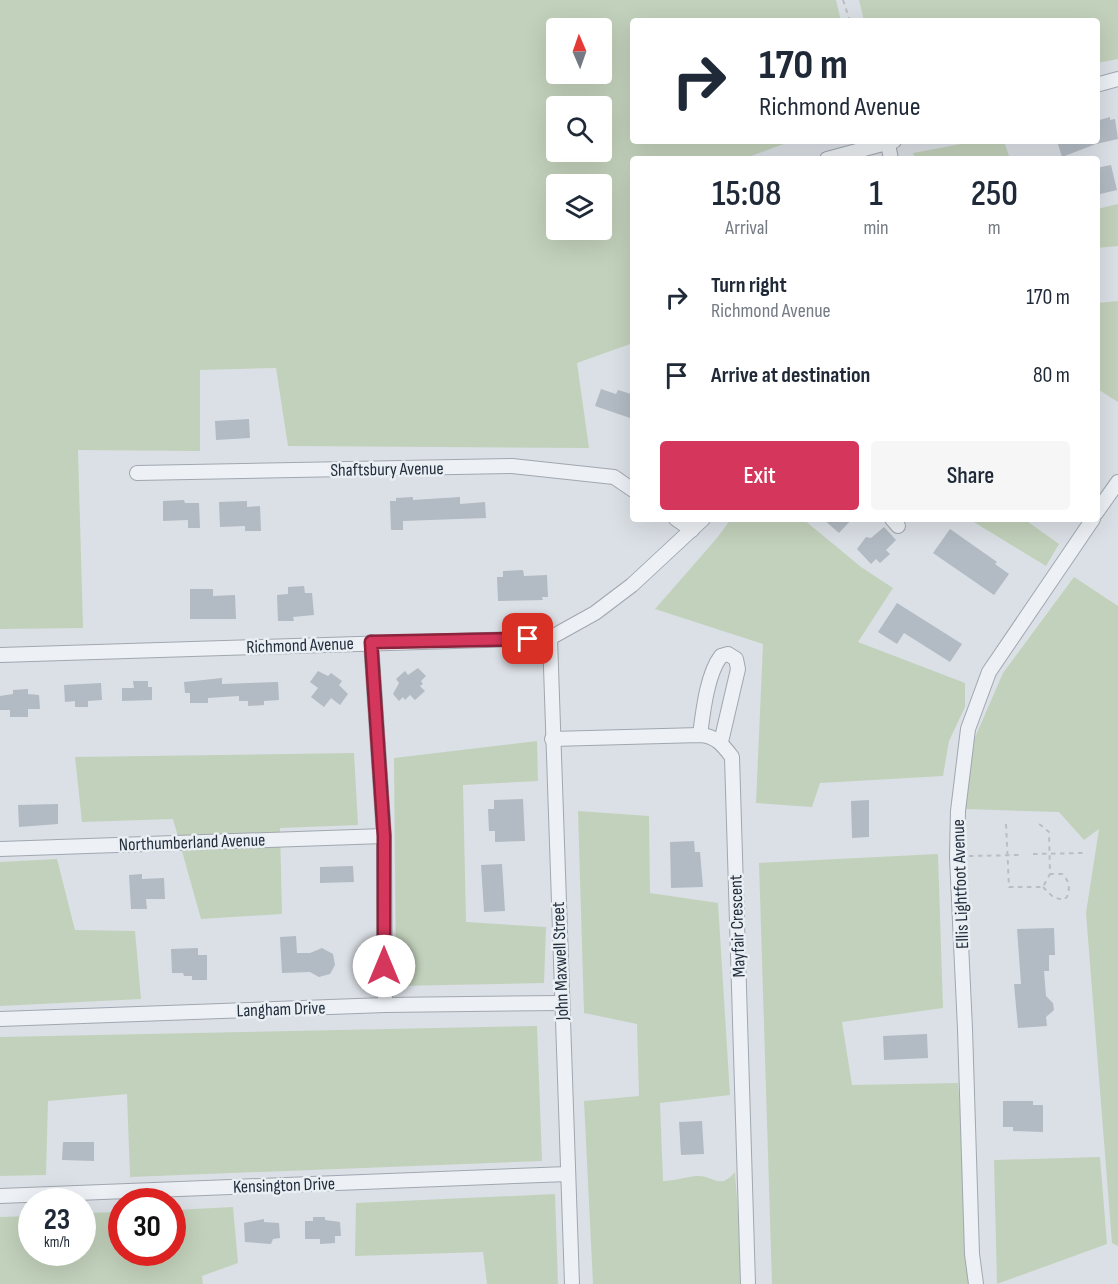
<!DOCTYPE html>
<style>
body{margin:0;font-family:"Sofia Sans Condensed",sans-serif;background:#f6f6f7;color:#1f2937;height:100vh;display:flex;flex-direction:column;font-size:22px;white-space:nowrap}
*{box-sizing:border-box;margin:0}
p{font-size:20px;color:#747a83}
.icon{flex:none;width:33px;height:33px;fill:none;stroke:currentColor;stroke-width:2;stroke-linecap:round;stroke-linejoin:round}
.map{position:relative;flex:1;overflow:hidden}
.sheet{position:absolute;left:630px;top:156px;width:470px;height:366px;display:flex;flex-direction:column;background:#fff;border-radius:6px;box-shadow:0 6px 24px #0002}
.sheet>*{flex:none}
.top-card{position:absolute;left:630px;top:18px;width:470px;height:126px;border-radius:6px;box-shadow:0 6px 24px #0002;background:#fff;color:#1f2937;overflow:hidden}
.needle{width:39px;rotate:358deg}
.buttons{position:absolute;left:546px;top:18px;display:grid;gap:12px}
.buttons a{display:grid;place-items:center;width:66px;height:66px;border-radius:6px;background:#fff;box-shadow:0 6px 24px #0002;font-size:30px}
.speed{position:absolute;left:18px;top:1188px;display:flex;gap:12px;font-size:30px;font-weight:700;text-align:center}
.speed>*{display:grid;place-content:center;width:78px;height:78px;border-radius:50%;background:#fff;box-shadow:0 6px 24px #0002;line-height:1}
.speed small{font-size:15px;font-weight:400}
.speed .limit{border:9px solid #d22;background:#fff;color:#111}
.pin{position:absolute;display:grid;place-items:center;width:51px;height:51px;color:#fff;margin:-26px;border-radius:12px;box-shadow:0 3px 9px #0006}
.me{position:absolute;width:66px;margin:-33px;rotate:0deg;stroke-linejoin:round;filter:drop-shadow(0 0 4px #0008)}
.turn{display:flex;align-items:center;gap:21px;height:126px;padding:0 30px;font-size:27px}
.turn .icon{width:78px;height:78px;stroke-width:2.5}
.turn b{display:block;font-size:42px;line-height:51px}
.eta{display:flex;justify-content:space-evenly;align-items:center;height:102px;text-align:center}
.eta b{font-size:36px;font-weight:600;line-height:42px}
.button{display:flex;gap:12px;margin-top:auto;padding:12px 30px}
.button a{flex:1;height:69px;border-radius:6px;background:#d5365b;color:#fff;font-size:24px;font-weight:600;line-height:69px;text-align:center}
.button a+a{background:#f6f6f7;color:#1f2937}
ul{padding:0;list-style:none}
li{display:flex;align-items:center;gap:18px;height:78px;padding:0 30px}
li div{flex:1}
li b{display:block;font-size:22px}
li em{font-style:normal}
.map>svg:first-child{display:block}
</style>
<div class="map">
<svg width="1118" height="1284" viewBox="0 0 1118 1284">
<rect width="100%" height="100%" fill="#dbe0e6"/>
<g fill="#c2d1bb" fill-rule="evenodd">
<path d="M 0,0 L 836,0 L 841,21 L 633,21 L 633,141 L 792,141 L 748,157 L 748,159 L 633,159 L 633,343 L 577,363 L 589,448 L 288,446 L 276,368 L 200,370 L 200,451 L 78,450 L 83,628 L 0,629 ZM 556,28 L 602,28 L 602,74 L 556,74 ZM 556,106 L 602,106 L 602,152 L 556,152 ZM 556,184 L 602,184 L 602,230 L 556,230 Z"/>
<polygon points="859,0 1118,0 1118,59 1097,63 1096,21 864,21"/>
<polygon points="977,141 1004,141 1010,159 915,159 913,153"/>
<polygon points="1118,204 1118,246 1097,248 1097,209"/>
<polygon points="1118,301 1118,402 1096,388 1097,303"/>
<polygon points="731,519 803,519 861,567 893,588 858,642 965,683 965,707 949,741 943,776 820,783 812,807 756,803 763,644 655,609 717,538"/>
<polygon points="969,519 1024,519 1059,544 1046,566"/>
<polygon points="1074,577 1118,606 1118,1246 1112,1243 1086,913 1099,829 1084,840 1059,812 965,809 973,742 1003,673"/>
<polygon points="537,741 538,781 463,785 466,922 546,927 544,983 396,986 394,758"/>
<polygon points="354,753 358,825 280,828 282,914 201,919 173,819 82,822 75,757"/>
<path d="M 578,811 L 649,816 L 650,893 L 718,903 L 730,1095 L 660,1103 L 663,1181 C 674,1181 685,1177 696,1176 C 715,1175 719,1191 735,1172 L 743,1284 L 593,1284 L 584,1101 L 639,1096 L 637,1024 L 584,1013 Z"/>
<polygon points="938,854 943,1008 842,1022 852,1085 958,1083 973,1284 772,1284 759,863"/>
<polygon points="57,859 75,930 135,931 141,999 0,1006 0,862"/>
<polygon points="537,1026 542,1161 130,1177 127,1094 48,1101 46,1175 0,1176 0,1037"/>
<polygon points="1100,1157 1107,1244 997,1284 994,1160"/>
<polygon points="555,1194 558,1284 487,1284 483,1252 355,1256 356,1203"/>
<polygon points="233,1207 238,1263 202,1276 203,1284 0,1284 0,1217 31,1216 32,1252 82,1252 83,1213 121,1212 122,1252 172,1252 173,1210"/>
</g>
<g fill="#b2bac3">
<polygon points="1110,117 1110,120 1115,119 1118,139 1096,144 1096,121"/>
<polygon points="1057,141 1096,141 1096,144 1062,157"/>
<polygon points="1111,165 1117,190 1096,195 1096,168"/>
<polygon points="601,389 616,394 618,390 631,394 630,399 633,400 633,419 595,406"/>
<polygon points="249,419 250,438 216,440 215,421"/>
<polygon points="413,497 413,500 460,497 460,504 485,502 486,518 403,521 403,530 391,530 390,501 396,501 396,498"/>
<polygon points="184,500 185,503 199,503 200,528 188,528 188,520 163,521 163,501"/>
<polygon points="247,501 247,507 260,506 261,531 245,531 245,526 220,527 219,502"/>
<polygon points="823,519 852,519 839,533"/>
<polygon points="884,527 896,540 886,550 890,554 880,563 876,559 871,564 857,549 866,537 871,538"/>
<polygon points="950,529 997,562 995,564 1009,574 994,595 933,553"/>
<polygon points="523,570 524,576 547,575 548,597 542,597 543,600 498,601 497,577 503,577 503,571"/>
<polygon points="304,586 305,593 312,593 314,615 293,617 294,621 278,621 277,595 288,594 288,587"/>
<polygon points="190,589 213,589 213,596 235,595 236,619 190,619"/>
<polygon points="897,603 962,644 950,662 904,633 897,644 878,632"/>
<polygon points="418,668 426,676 421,681 423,684 420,686 425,691 415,700 410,695 405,700 403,697 399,701 393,694 399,683 396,679 405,671 408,675"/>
<polygon points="318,671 328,676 331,673 342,681 339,685 348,694 340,705 331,698 324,707 311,697 318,688 310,682"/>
<polygon points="222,678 222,684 278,682 279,700 264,701 264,705 248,706 248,701 239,701 239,696 208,698 208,703 190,703 190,693 185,693 184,682"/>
<polygon points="133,681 148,681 148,687 152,687 152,700 122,701 122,688 134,688"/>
<polygon points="101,683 102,700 88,701 88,707 75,707 75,701 65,702 64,685"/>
<polygon points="28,689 28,694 39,695 40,709 28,709 28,717 10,717 10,710 0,710 0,696 13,694 13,690"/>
<polygon points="523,799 525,841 495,842 495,831 489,831 488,809 494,809 494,800"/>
<polygon points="869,800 869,837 852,838 851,801"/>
<polygon points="58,804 58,824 19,827 18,805"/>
<polygon points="694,841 695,852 700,852 703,887 671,888 670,842"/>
<polygon points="502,864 505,911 484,912 481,865"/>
<polygon points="353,866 354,882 320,883 320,867"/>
<polygon points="142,874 142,879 164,878 165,899 146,899 147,909 131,909 129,875"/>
<polygon points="1054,928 1055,955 1049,955 1049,971 1044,971 1046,996 1053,1003 1054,1010 1046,1017 1047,1026 1018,1028 1014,984 1021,984 1017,929"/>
<polygon points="296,936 297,953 310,953 322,948 333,954 335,965 330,974 319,977 310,972 282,973 280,937"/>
<polygon points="198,948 198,955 207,955 207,980 192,980 192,976 184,976 183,973 172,973 171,949"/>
<polygon points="927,1034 928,1058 884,1060 883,1036"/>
<polygon points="1003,1101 1033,1101 1033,1105 1043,1105 1043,1132 1013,1131 1013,1127 1003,1127"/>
<polygon points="702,1121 704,1154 681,1155 679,1122"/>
<polygon points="63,1142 94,1142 94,1161 62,1160"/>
<polygon points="313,1217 325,1217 325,1220 340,1222 341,1236 335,1236 335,1243 320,1244 320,1239 305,1239 305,1221 313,1221"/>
<polygon points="264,1219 264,1222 279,1223 280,1238 273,1239 271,1244 245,1242 244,1223"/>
</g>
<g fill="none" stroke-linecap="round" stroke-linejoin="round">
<g stroke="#a0a7b0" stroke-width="16">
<g id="minor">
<polyline points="1096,85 1118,79"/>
<polyline points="888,144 891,159"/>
<polyline points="827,159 894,141"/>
<polyline points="137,473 512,466 614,477 633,490"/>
<polyline points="1096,513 1118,482"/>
<polyline points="676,519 692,530"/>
<polyline points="892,519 898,526"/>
<polyline points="550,638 572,1284"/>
<polyline points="371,642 384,836 385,1005"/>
<polyline points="0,655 550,638 595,613 632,585 703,519"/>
<path d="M 700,735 C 703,712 707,674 721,656 L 728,654 L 736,659 L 738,669 L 721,742"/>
<path d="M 552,739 L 700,735 C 716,736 723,745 732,757 L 748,1284"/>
<polyline points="0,849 384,836"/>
<polyline points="0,1019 385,1005 561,1003"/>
<polyline points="0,1196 568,1174"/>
<polyline points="976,1284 972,1254 965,1029 957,857 958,811 968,729 989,672 1093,519"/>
</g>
</g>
<g stroke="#b9bec4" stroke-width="2" stroke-dasharray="4.5 4.5" stroke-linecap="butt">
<polyline points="843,0 850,21"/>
<polyline points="1006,824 1009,887 1043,887 1050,874 1049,832 1038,823"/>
<polyline points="1033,854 1084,853"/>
<polyline points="969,856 1020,855"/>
<path d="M 1043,887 L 1053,897 L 1063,900 L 1067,897 C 1070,887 1070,882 1062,874 L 1050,874"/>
</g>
<use href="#minor" stroke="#edf0f4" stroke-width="14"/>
</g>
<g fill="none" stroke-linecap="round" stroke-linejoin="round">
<g stroke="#8a233b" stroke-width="15">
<polyline id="route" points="384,966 384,836 371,642 528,639"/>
</g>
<use href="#route" stroke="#d5365b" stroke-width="10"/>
</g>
<g text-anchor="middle" stroke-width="5" stroke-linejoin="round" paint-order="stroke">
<g font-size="18" fill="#242f3d" stroke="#eaeff4">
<text transform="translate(387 469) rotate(-1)" y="6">Shaftsbury Avenue</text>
<text transform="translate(300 645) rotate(-2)" y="6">Richmond Avenue</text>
<text transform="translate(192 842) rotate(-2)" y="6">Northumberland Avenue</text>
<text transform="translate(960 884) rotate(-92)" y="6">Ellis Lightfoot Avenue</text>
<text transform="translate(737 926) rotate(-92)" y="6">Mayfair Crescent</text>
<text transform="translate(560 961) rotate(-92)" y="6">John Maxwell Street</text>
<text transform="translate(281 1009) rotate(-2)" y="6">Langham Drive</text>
<text transform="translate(284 1185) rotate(-2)" y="6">Kensington Drive</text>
</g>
</g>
</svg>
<div class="buttons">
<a><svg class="needle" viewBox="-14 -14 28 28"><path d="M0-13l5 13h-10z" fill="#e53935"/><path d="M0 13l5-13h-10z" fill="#747a83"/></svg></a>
<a><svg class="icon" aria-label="search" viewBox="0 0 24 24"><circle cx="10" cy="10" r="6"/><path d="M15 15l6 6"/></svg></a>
<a><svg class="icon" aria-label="layers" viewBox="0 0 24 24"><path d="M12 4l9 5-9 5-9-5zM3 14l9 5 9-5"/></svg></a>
</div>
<div class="speed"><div>23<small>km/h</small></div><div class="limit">30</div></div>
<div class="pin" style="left:528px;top:639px;background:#d93025"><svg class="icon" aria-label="arrive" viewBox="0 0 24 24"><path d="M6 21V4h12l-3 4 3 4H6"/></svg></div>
<svg class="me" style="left:384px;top:966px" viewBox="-20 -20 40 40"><circle r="19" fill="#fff"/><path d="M0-13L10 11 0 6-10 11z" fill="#d5365b"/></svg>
<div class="top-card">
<div class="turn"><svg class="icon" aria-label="right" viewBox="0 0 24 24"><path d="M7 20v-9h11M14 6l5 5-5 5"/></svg><div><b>170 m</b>Richmond Avenue</div></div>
</div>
<section class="sheet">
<div class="eta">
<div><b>15:08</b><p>Arrival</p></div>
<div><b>1</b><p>min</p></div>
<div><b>250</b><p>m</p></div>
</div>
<ul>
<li><svg class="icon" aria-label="right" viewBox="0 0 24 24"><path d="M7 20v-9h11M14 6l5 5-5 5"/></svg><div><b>Turn right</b><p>Richmond Avenue</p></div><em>170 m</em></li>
<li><svg class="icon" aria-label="arrive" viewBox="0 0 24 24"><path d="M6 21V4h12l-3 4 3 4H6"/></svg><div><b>Arrive at destination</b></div><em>80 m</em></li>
</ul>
<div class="button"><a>Exit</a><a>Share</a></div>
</section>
</div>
